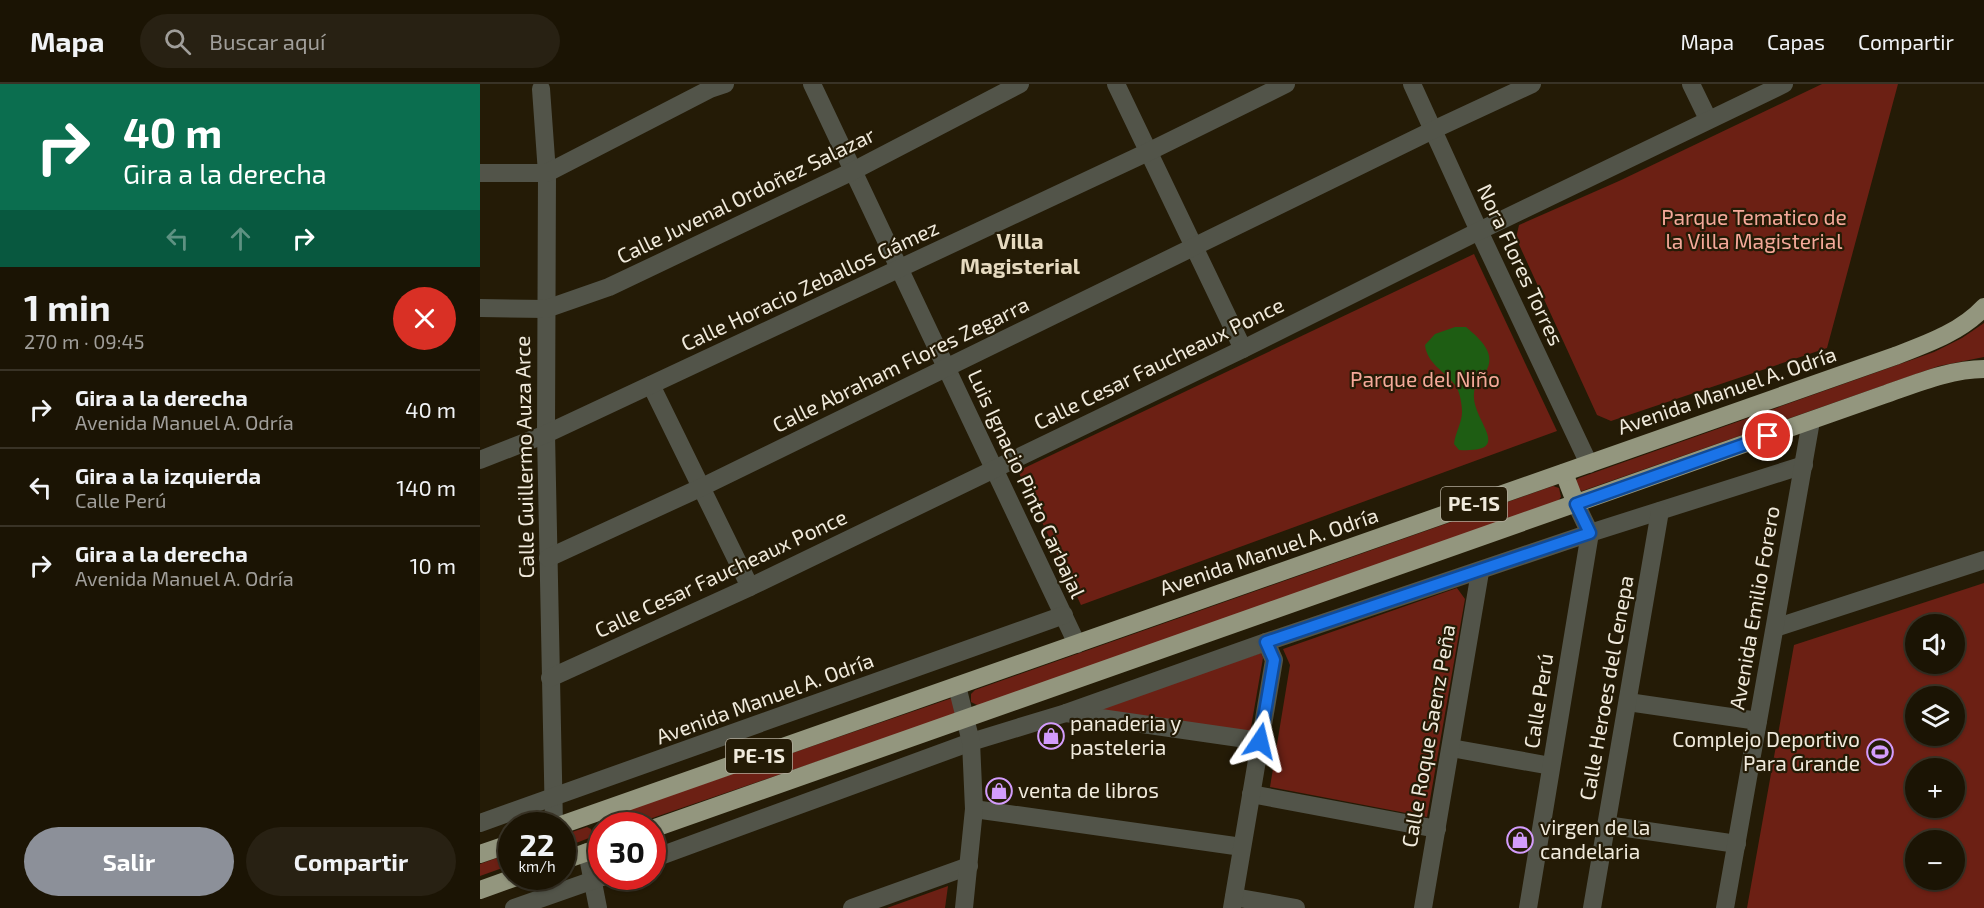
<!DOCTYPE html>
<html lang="es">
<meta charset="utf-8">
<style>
body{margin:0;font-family:"Exo 2",sans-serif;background:#282113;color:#f1f3f6;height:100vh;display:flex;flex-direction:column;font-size:22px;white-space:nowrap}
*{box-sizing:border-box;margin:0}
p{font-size:20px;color:#a09e9a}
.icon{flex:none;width:33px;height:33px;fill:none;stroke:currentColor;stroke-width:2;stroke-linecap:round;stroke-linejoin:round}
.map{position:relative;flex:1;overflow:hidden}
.sheet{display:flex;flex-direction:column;background:#1b1404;width:480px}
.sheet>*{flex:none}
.guide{background:#0b6e4f;color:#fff;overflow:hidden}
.fabs{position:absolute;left:1425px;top:530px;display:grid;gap:12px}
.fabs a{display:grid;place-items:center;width:60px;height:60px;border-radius:50%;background:#1b1404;box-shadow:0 2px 4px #0004,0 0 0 2px #393326;font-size:30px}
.speed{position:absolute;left:18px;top:728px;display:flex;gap:12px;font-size:30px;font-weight:700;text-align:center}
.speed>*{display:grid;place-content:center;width:78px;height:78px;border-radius:50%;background:#1b1404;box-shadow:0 2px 4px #0004,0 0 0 2px #393326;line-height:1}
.speed small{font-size:15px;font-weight:400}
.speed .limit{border:9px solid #d22;background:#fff;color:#111}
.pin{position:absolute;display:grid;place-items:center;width:51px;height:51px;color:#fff;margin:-26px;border:3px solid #fff;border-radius:50%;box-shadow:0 2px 6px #0007}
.me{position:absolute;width:66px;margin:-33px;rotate:10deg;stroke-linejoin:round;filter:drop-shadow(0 0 4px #0008)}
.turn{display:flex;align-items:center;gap:21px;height:126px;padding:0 24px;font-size:27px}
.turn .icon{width:78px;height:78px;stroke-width:2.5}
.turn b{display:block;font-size:42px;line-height:51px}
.lanes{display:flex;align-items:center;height:57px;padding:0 24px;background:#0003;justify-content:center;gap:30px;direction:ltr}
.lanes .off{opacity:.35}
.round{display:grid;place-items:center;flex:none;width:63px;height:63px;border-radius:32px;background:#282113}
.head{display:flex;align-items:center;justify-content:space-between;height:102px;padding:0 24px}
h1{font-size:36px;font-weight:700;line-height:45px}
.button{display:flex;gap:12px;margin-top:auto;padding:12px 24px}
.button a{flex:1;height:69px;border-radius:36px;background:#8c9099;color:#fff;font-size:24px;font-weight:700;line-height:69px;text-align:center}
.button a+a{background:#282113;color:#f1f3f6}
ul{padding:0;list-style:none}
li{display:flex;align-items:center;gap:18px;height:78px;padding:0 24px;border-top:2px solid #393326}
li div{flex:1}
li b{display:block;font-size:22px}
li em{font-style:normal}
header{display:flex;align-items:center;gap:36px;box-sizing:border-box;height:84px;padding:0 30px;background:#1b1404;border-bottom:2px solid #393326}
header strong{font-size:28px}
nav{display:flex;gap:33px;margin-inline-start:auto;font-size:21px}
.search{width:420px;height:54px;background:#282113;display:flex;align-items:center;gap:15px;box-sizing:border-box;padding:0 21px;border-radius:33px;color:#a09e9a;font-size:22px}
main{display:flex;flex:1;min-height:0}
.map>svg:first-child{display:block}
</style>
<header>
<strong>Mapa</strong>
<div class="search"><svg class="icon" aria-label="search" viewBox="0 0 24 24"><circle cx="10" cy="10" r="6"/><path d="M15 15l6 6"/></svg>Buscar aquí</div>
<nav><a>Mapa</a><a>Capas</a><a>Compartir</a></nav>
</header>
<main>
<section class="sheet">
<div class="guide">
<div class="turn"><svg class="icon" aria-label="right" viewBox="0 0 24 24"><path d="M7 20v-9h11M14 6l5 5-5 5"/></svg><div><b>40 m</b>Gira a la derecha</div></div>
<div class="lanes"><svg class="icon off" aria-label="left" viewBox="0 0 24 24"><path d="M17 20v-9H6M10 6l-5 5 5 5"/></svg><svg class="icon off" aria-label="ahead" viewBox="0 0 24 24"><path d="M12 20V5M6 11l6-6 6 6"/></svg><svg class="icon" aria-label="right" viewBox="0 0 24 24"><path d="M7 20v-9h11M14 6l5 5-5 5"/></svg></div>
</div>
<div class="head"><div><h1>1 min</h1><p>270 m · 09:45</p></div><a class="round" style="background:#d93025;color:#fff"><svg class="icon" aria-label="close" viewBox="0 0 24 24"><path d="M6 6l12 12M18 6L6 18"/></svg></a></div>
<ul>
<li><svg class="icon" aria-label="right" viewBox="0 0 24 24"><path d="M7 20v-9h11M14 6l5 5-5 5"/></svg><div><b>Gira a la derecha</b><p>Avenida Manuel A. Odría</p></div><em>40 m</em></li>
<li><svg class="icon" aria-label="left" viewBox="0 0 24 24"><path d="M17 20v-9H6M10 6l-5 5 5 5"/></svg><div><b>Gira a la izquierda</b><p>Calle Perú</p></div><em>140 m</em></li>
<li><svg class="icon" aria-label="right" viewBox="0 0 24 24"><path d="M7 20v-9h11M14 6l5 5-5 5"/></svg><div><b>Gira a la derecha</b><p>Avenida Manuel A. Odría</p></div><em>10 m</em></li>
</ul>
<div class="button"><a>Salir</a><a>Compartir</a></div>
</section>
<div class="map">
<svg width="1504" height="824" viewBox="0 0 1504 824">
<rect width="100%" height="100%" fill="#241b06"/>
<g fill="#6c2014" fill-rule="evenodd">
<polygon points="1342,0 1418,0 1347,264 1131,337 1117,331 1036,154 1039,141 1139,97"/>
<polygon points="994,170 1077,347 601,521 538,387"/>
<polygon points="1504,239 1504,273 1459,282 1102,407 1093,401 1093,398 1099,394 1454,268 1482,254"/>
<polygon points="1073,402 1079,404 1081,413 1078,417 499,622 491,618 491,610 495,606"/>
<path d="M 1504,499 L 1504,824 L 1267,824 L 1314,561 ZM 1436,540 L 1474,540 L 1474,579 L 1436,579 ZM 1436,612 L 1474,612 L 1474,651 L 1436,651 ZM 1436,684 L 1474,684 L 1474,723 L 1436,723 ZM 1436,756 L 1474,756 L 1474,795 L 1436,795 Z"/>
<polygon points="977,504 985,515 947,733 790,703 810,581 803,565"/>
<polygon points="781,569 783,574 770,649 609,627"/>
<polygon points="472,614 476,630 152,741 132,741 131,736 136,730"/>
<polygon points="107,743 111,745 113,750 109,754 83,764 83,751"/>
<polygon points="31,769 31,781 0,792 0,780"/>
<polygon points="468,802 465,824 407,824"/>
</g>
<path fill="#1e5d13" d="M 975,243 L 986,243 C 1000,255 1018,270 1005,289 C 1001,295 994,302 994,309 C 991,337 1037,369 979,366 L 974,360 C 975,349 982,339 982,328 C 982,321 980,307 975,301 C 965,287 947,280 945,261 L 955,250 Z"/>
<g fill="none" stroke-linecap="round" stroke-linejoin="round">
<g stroke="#525449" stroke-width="18">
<polyline points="332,0 597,560"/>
<polyline points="636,0 763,265"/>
<polyline points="932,0 999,147 1109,380"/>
<polyline points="1211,0 1228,35"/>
<polyline points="61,5 67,89 66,350 74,741"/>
<polyline points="0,89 67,89 230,5 245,0"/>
<polyline points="0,224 66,225 129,203 373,87 540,0"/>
<polyline points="171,301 270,503"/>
<polyline points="0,376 66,350 668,68 806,0"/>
<polyline points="68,474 220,404 953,46 1052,0"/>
<polyline points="1295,544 1504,476"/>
<polyline points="70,594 270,503 763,265 999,147 1304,0"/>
<polyline points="1148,618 1278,637"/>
<polyline points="586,629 780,657"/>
<polyline points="971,664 1071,682"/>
<polyline points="771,710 957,745"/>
<polyline points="494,725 762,763"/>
<polyline points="0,739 584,531"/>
<polyline points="1126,741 1257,760"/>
<polyline points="107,768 118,824"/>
<polyline points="172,775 491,658 586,629 786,558 1110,449 1324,381"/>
<polyline points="754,813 816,824"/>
<polyline points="34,824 125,792"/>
<polyline points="372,824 489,782"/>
<polyline points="752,824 794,576 786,558"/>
<polyline points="943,824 1000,488"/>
<polyline points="1048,824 1110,449 1096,420"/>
<polyline points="1112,824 1180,427"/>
<polyline points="1245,824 1331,337"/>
</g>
<polyline stroke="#525449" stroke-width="18" points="477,602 491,658 494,725 484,824"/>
<g stroke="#93967e" stroke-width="18">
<polyline points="1084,389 1096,420"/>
<path d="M 81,741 L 1415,272 C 1446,260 1481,248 1504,223"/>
<path d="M 172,745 L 1403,311 C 1435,300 1470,285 1504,285"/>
<polyline points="0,770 32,759"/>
<polyline points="82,777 122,763"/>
<polyline points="0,806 39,792"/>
</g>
</g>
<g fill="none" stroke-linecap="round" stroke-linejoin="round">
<g stroke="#114b97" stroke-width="15">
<polyline id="route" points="780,657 794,576 786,558 1110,449 1096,420 1288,352"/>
</g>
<use href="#route" stroke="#1a73e8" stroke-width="10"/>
</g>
<defs>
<g id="shop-ring" transform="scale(1.35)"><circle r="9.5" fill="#241b06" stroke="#d39cfc" stroke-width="1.5"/><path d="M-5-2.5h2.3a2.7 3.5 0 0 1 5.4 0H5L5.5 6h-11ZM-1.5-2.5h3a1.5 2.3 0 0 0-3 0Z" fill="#d39cfc"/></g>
<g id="stadium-ring" transform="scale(1.35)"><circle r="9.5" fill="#241b06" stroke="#d39cfc" stroke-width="1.5"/><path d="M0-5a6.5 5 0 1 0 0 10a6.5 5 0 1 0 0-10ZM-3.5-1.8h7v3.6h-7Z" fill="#d39cfc"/></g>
</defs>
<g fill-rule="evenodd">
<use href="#shop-ring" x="571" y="652"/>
<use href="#stadium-ring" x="1400" y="668"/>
<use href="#shop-ring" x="519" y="707"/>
<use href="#shop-ring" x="1040" y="756"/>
</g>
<g text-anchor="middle" stroke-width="4.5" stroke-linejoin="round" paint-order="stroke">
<g fill="#241b06" stroke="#b3ac9c" stroke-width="1.5">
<rect x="961" y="403" width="66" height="34" rx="4.5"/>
<rect x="246" y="655" width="66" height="34" rx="4.5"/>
</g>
<g font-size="20" font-weight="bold" fill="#f0eadc">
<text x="994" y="427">PE-1S</text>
<text x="279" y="679">PE-1S</text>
</g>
<g font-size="21" fill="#f0eadc" stroke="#241b06">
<text transform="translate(266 112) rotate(-26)" y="7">Calle Juvenal Ordoñez Salazar</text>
<text transform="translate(1040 181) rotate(65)" y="7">Nora Flores Torres</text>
<text transform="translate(330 202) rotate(-25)" y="7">Calle Horacio Zeballos Gámez</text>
<text transform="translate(679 280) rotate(-26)" y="7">Calle Cesar Faucheaux Ponce</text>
<text transform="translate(421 281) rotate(-26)" y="7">Calle Abraham Flores Zegarra</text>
<text transform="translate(1247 307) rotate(-19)" y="7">Avenida Manuel A. Odría</text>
<text transform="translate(45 373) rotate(-91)" y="7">Calle Guillermo Auza Arce</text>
<text transform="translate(546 400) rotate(65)" y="7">Luis Ignacio Pinto Carbajal</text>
<text transform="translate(789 468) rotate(-19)" y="7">Avenida Manuel A. Odría</text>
<text transform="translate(241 490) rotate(-25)" y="7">Calle Cesar Faucheaux Ponce</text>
<text transform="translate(1275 524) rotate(-80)" y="7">Avenida Emilio Forero</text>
<text transform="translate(1127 604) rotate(-80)" y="7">Calle Heroes del Cenepa</text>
<text transform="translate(285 615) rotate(-20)" y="7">Avenida Manuel A. Odría</text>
<text transform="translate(1059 617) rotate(-81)" y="7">Calle Perú</text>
<text transform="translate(949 652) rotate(-80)" y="7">Calle Roque Saenz Peña</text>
</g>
<g font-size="21" fill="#f5a99a" stroke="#241b06">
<text x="1274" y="141">Parque Tematico de<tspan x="1274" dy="24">la Villa Magisterial</tspan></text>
<text x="945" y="303">Parque del Niño</text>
</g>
<g font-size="21" fill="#f0eadc" stroke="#241b06" text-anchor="start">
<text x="590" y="647">panaderia y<tspan x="590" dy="24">pasteleria</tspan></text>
<text x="1380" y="663" text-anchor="end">Complejo Deportivo<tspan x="1380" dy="24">Para Grande</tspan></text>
<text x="538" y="714">venta de libros</text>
<text x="1060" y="751">virgen de la<tspan x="1060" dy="24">candelaria</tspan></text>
</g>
<g font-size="22" font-weight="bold" fill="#e6dac0" stroke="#241b06">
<text x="540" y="165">Villa<tspan x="540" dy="25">Magisterial</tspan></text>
</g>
</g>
</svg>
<div class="fabs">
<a><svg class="icon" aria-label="sound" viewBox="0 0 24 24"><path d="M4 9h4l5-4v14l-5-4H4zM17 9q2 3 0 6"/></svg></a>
<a><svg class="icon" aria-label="layers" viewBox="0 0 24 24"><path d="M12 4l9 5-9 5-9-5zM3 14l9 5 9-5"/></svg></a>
<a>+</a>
<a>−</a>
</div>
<div class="speed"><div>22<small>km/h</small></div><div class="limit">30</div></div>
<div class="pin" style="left:1288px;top:352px;background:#d93025"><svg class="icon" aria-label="arrive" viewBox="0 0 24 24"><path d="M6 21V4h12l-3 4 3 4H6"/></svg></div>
<svg class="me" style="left:780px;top:657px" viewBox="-20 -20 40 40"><path d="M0-17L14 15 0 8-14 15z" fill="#1a73e8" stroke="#fff" stroke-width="4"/></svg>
</div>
</main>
